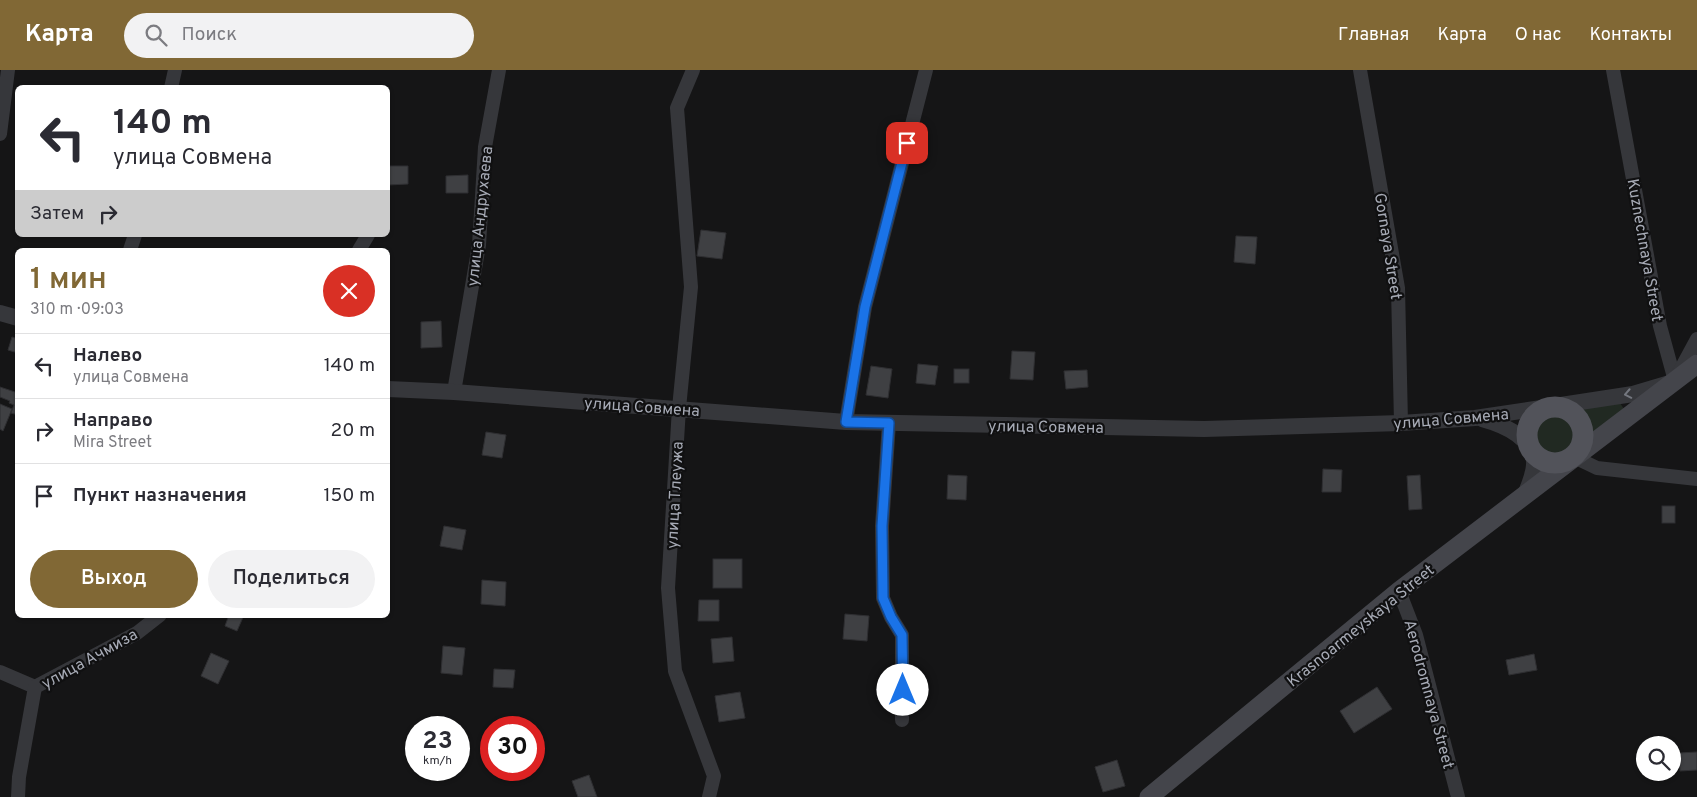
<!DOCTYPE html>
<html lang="ru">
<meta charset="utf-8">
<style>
body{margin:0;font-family:Overpass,sans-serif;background:#f2f2f3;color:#2b2b33;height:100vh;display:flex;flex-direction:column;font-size:19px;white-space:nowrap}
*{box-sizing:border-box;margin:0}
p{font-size:16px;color:#7c7c81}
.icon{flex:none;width:28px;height:28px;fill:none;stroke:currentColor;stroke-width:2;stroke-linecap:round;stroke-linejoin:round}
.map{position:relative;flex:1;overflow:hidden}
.details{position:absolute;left:15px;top:178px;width:375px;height:370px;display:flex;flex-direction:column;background:#fff;border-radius:8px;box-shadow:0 1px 4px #0004}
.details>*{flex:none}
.banner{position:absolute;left:15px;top:15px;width:375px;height:152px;border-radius:8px;box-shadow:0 1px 4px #0004;background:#fff;color:#2b2b33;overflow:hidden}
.buttons{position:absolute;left:1636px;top:666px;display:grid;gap:10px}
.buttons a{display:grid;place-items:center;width:45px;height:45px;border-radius:50%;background:#fff;box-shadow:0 1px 4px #0004;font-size:25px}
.speed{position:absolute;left:405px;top:646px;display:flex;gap:10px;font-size:25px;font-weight:700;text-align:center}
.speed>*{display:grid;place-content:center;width:65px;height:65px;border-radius:50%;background:#fff;box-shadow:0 1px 4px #0004;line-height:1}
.speed small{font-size:12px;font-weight:400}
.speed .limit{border:8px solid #d22;background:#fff;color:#111}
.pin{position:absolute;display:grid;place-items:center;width:42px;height:42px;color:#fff;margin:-21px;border-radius:10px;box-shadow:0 2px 8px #0006}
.me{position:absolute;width:55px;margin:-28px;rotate:0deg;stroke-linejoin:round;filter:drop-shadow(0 0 4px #0008)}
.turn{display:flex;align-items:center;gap:18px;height:105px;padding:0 15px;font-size:22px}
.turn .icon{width:65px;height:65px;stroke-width:2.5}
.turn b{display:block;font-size:35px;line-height:42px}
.then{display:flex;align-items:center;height:48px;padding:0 15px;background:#0003;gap:10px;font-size:19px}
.round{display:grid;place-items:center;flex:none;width:52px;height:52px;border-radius:26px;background:#f2f2f3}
.headline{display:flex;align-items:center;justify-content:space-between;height:85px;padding:0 15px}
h1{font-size:30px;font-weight:600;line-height:38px;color:#816835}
.action{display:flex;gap:10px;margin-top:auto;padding:10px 15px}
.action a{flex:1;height:58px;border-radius:30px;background:#816835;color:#fff;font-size:20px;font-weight:600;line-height:58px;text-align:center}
.action a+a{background:#f2f2f3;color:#2b2b33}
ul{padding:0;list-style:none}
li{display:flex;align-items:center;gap:15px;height:65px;padding:0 15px;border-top:1px solid #e1e1e2}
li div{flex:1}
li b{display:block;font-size:19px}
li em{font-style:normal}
header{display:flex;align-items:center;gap:30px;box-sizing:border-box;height:70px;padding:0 25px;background:#816835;color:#fff}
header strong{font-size:24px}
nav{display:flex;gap:28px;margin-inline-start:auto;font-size:18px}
.search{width:350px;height:45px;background:#f2f2f3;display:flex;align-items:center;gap:12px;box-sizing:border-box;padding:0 18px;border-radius:28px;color:#7c7c81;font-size:19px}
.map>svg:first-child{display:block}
</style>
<header>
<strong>Карта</strong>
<div class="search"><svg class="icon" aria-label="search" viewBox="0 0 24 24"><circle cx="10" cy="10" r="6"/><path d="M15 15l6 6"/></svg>Поиск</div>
<nav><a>Главная</a><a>Карта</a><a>О нас</a><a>Контакты</a></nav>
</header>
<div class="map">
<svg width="1697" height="727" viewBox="0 0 1697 727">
<rect width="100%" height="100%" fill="#151516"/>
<g fill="#212922">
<polygon points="1620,333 1624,339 1586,369 1585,351 1579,342 1580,339"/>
<circle cx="1556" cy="365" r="22"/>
</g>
<g fill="#3f4043" stroke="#2f2f32">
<polygon points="388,96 408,96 408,114 388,115"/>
<polygon points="468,105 468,123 446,123 446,106"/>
<polygon points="701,160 726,163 722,189 697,186"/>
<polygon points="1236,166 1257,167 1255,194 1234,192"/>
<polygon points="441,251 442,277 421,278 421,252"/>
<polygon points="12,267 18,269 18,283 8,280"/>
<polygon points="1012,281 1035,282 1033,310 1010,309"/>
<polygon points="918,294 938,296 935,315 916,313"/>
<polygon points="871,296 892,299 888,328 866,325"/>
<rect x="954" y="299" width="15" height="14"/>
<polygon points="1087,300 1088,317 1066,319 1064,301"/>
<polygon points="0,317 18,323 18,345 11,343 14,335 9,333 10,331 0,327"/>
<polygon points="0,334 12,339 3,361 0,359"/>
<polygon points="486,362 506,365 502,388 482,385"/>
<polygon points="1323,399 1342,400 1341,422 1322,422"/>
<polygon points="948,405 967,406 966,430 947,429"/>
<polygon points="1420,405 1422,439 1409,440 1407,406"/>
<rect x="1662" y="436" width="13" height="17"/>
<polygon points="444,456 466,460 462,480 440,476"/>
<rect x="713" y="489" width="29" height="29"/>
<polygon points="482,510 506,512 505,536 481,534"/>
<polygon points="699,530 719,530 719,551 698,551"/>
<polygon points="845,544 869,546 867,571 843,569"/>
<polygon points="229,545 244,545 237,561 225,556"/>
<polygon points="732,567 734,591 713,593 711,569"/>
<polygon points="443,576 465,578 462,605 441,603"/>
<polygon points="211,583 229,591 218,614 201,606"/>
<polygon points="1534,584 1537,600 1509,605 1506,590"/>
<polygon points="494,599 515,600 513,618 493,617"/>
<polygon points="1377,617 1392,639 1354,663 1340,641"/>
<polygon points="740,622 745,648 719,652 715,626"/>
<polygon points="1697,682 1697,700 1680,701 1679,683"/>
<polygon points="1117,690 1125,716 1103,722 1095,697"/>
<polygon points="589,705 597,727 578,727 572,711"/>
</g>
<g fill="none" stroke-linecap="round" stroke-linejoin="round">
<g stroke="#36373b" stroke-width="14">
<polyline points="693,0 677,38 691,217 679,338 668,518 675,601 714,706 709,727"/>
<polyline points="1360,0 1398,218 1401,353"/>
<polyline points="1613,0 1660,256 1675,311"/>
<polyline points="171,18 175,0"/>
<polyline points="0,64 8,0"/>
<polyline points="130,180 135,165"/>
<polyline points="359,180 368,165"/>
<polyline points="1677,306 1697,269"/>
<polyline points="454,322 479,175 485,77 499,0"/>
<polyline points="846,352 865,237 926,0"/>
<polyline points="889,353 882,456 883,528 891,547 902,565 902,650"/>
<polyline points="1574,387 1597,398 1697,409"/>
<polyline points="1399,521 1416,565 1458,727"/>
<polyline points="0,602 35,617"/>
<polyline points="18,727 19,707 35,617 137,563 160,545"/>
</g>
<g stroke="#36373b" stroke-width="16">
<polyline points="0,243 18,248"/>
<polyline points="388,319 454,322 846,352 1204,359 1401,353 1475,348 1633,324 1670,313"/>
<path d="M 1482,349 C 1504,355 1531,366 1534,391 C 1535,402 1529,415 1525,425"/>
</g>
<polyline stroke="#44454b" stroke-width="19" points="1149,727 1399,521 1697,294"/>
<circle stroke="#52535a" stroke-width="21" cx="1555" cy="365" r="28"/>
</g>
<defs><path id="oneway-chevron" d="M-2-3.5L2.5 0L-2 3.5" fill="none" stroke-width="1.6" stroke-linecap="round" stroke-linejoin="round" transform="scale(1.25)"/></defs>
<use stroke="#74777f" href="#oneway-chevron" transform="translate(1628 324) rotate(169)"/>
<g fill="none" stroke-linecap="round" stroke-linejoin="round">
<g stroke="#114b97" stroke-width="12">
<polyline id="route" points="903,620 902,565 891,547 883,528 882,456 889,353 846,352 865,237 907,73"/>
</g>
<use href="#route" stroke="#1a73e8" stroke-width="9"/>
</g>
<g text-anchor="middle" stroke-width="4.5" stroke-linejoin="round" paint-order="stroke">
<g font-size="16" fill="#a7abb6" stroke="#101011">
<text transform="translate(479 146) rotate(-84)" y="6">улица Андрухаева</text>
<text transform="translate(1389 176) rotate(81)" y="6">Gornaya Street</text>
<text transform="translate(1646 180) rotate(80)" y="6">Kuznechnaya Street</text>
<text transform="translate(642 336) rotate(4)" y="6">улица Совмена</text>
<text transform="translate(1451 348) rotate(-5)" y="6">улица Совмена</text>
<text transform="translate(1046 356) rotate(1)" y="6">улица Совмена</text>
<text transform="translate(674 425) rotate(-87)" y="6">улица Тлеужа</text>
<text transform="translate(1360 555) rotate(-39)" y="6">Krasnoarmeyskaya Street</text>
<text transform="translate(89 588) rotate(-29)" y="6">улица Ачмиза</text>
<text transform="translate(1430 624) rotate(75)" y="6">Aerodromnaya Street</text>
</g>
</g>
</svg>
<div class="buttons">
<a><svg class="icon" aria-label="search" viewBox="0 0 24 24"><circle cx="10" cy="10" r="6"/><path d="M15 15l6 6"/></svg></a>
</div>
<div class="speed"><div>23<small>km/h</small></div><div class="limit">30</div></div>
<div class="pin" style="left:907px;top:73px;background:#d93025"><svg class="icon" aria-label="arrive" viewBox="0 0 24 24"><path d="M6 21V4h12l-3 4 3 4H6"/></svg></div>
<svg class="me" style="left:903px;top:620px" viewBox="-20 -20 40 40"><circle r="19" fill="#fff"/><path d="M0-13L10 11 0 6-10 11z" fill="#1a73e8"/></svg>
<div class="banner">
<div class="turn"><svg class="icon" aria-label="left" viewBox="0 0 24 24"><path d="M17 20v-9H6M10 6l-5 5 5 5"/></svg><div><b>140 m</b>улица Совмена</div></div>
<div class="then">Затем<svg class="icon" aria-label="right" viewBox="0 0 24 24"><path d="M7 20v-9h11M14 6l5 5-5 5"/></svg></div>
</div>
<section class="details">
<div class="headline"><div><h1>1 мин</h1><p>310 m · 09:03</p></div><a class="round" style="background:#d93025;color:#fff"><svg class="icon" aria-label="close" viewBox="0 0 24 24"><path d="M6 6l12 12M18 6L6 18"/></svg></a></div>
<ul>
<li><svg class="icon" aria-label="left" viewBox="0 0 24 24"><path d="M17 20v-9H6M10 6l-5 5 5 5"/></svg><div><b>Налево</b><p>улица Совмена</p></div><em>140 m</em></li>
<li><svg class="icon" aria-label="right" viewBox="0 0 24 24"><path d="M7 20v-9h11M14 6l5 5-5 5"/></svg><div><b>Направо</b><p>Mira Street</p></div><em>20 m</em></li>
<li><svg class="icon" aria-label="arrive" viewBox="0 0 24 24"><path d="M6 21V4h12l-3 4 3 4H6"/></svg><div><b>Пункт назначения</b></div><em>150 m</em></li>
</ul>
<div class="action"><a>Выход</a><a>Поделиться</a></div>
</section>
</div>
